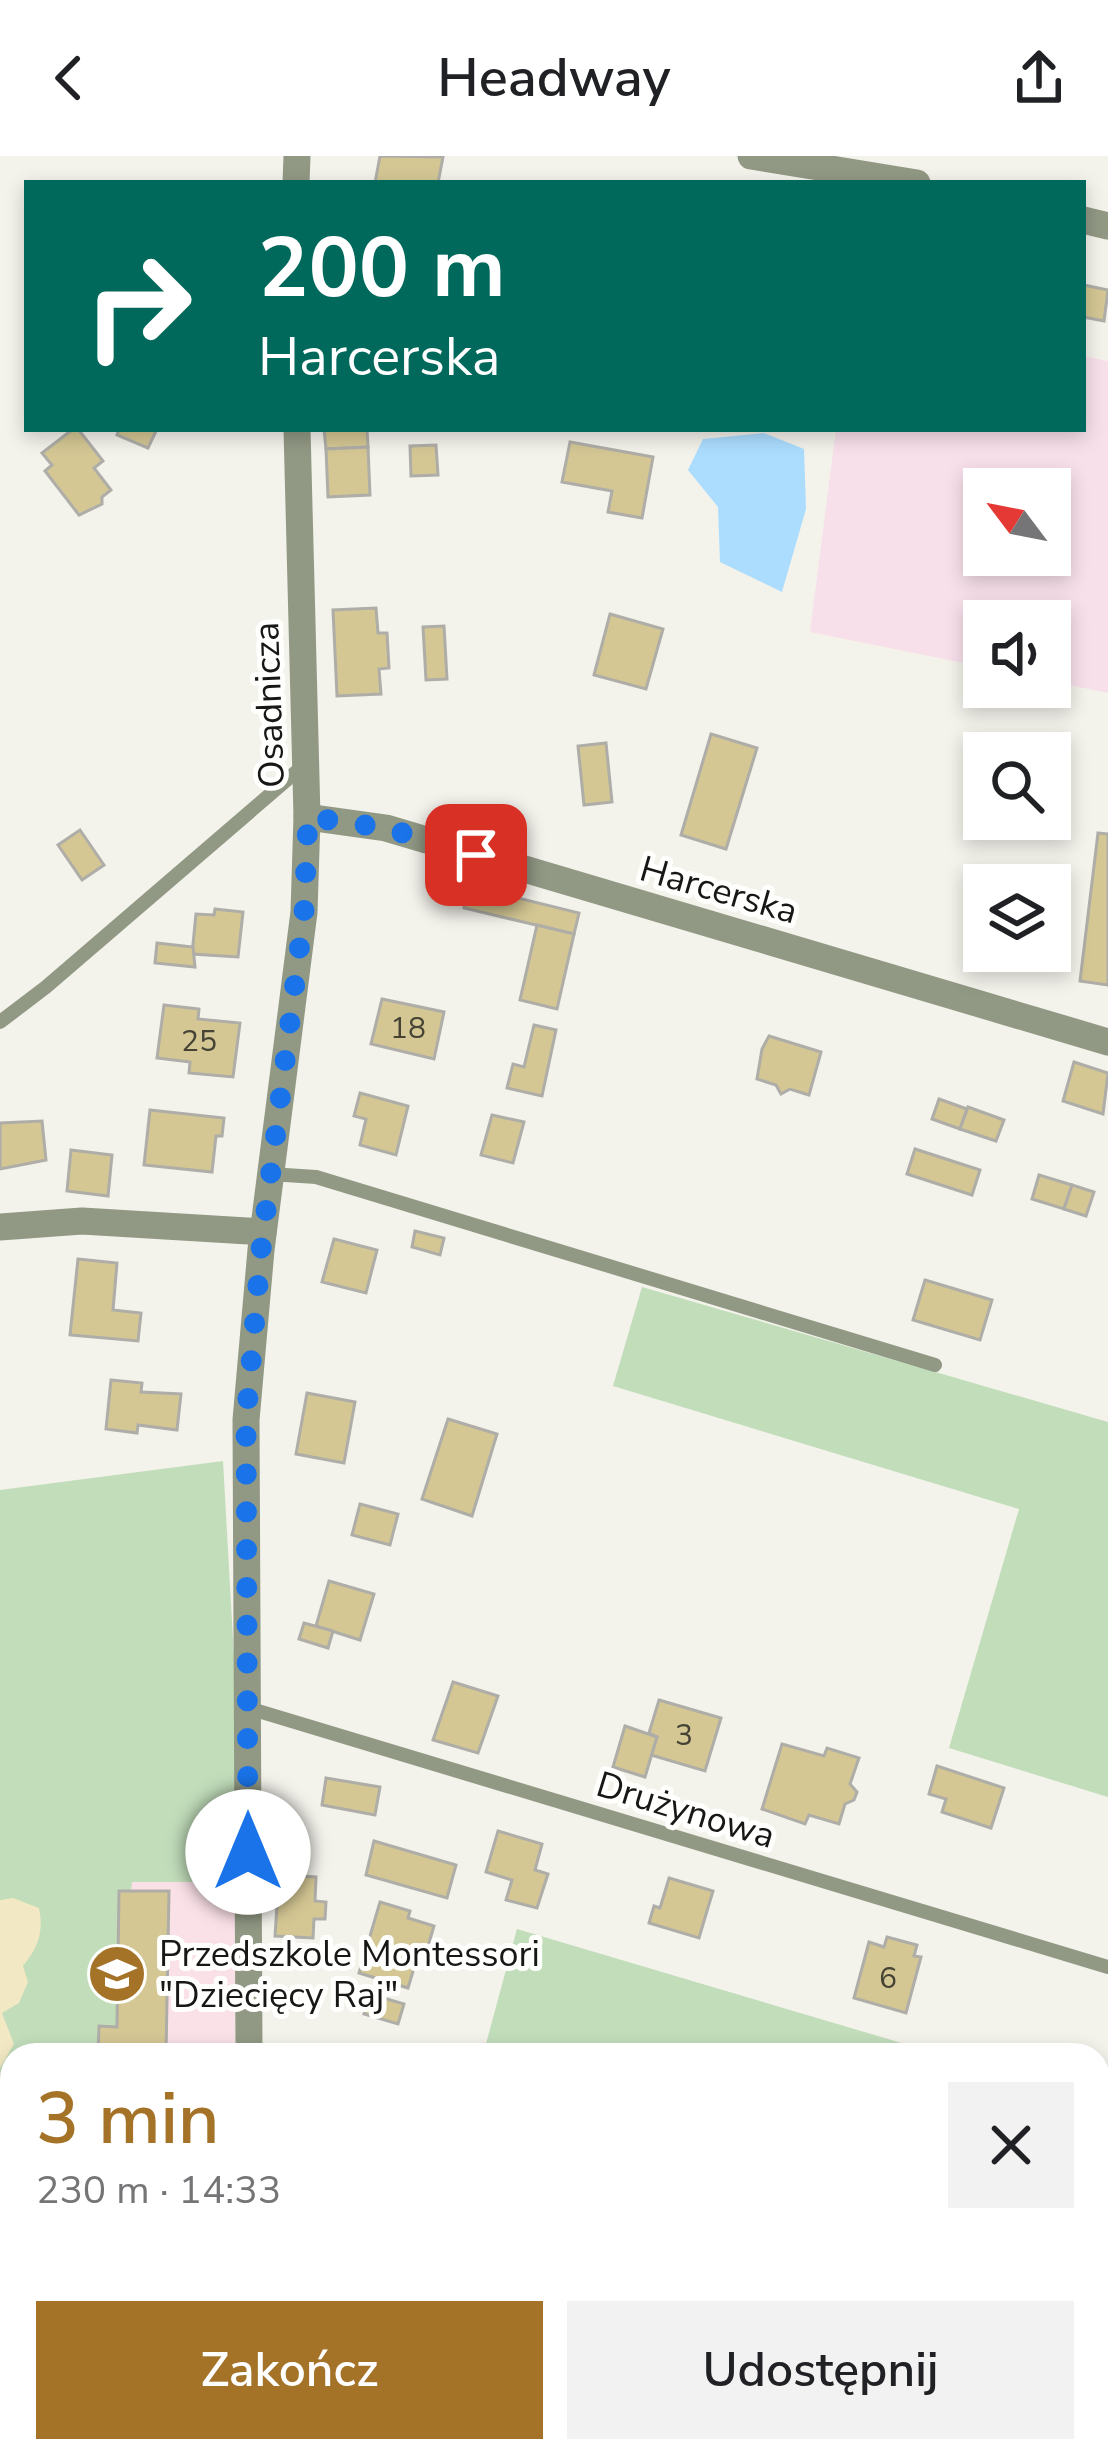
<!DOCTYPE html>
<html lang="pl">
<meta charset="utf-8">
<style>
body{margin:0;font-family:"Nunito Sans",sans-serif;background:#f2f2f2;color:#202124;height:100vh;display:flex;flex-direction:column;font-size:45px;white-space:nowrap}
*{box-sizing:border-box;margin:0}
p{font-size:39px;color:#757577}
.icon{flex:none;width:66px;height:66px;fill:none;stroke:currentColor;stroke-width:2;stroke-linecap:round;stroke-linejoin:round}
.map{position:relative;flex:1;overflow:hidden}
.drawer{position:absolute;left:0px;top:1887px;width:1110px;height:420px;display:flex;flex-direction:column;background:#fff;border-radius:36px 36px 0 0;box-shadow:0 6px 18px #0003}
.drawer>*{flex:none}
.top-card{position:absolute;left:24px;top:24px;width:1062px;height:252px;border-radius:0px;box-shadow:0 6px 18px #0003;background:#00695c;color:#fff;overflow:hidden}
.needle{width:78px;rotate:302deg}
.fabs{position:absolute;left:963px;top:312px;display:grid;gap:24px}
.fabs a{display:grid;place-items:center;width:108px;height:108px;border-radius:0px;background:#fff;box-shadow:0 6px 18px #0003;font-size:60px}
.pin{position:absolute;display:grid;place-items:center;width:102px;height:102px;color:#fff;margin:-51px;border-radius:24px;box-shadow:0 6px 18px #0006}
.me{position:absolute;width:132px;margin:-66px;rotate:0deg;stroke-linejoin:round;filter:drop-shadow(0 0 9px #0008)}
.turn{display:flex;align-items:center;gap:42px;height:252px;padding:0 36px;font-size:54px}
.turn .icon{width:156px;height:156px;stroke-width:2.5}
.turn b{display:block;font-size:84px;line-height:102px}
.round{display:grid;place-items:center;flex:none;width:126px;height:126px;border-radius:0px;background:#f2f2f2}
.overview{display:flex;align-items:center;justify-content:space-between;height:204px;padding:0 36px}
h1{font-size:72px;font-weight:600;line-height:90px;color:#a47328}
.action{display:flex;gap:24px;margin-top:auto;padding:24px 36px}
.action a{flex:1;height:138px;border-radius:0px;background:#a47328;color:#fff;font-size:48px;font-weight:600;line-height:138px;text-align:center}
.action a+a{background:#f2f2f2;color:#202124}
header{display:flex;justify-content:space-between;align-items:center;height:156px;padding:0 36px;background:#fff;font-size:54px;font-weight:600}
.map>svg:first-child{display:block}
</style>
<header><svg class="icon" aria-label="back" viewBox="0 0 24 24"><path d="M15 5l-7 7 7 7"/></svg>Headway<svg class="icon" aria-label="share" viewBox="0 0 24 24"><path d="M12 15V3M7 8l5-5 5 5M5 13v7h14v-7"/></svg></header>
<div class="map">
<svg width="1108" height="2307" viewBox="0 0 1108 2307">
<rect width="100%" height="100%" fill="#f3f2eb"/>
<path fill="#f8e0eb" fill-rule="evenodd" d="M 1083,200 L 1108,205 L 1108,537 L 1050,525 L 1050,465 L 984,465 L 984,511 L 810,476 L 836,273 L 1083,273 ZM 984,333 L 1050,333 L 1050,399 L 984,399 Z"/>
<polygon fill="#fae0e7" points="235,1519 235,1899 12,1899"/>
<g fill="#c1ddba">
<polygon points="642,1131 1108,1266 1108,1641 949,1592 1019,1353 613,1230"/>
<polygon points="223,1305 235,1519 235,1738 206,1726 132,1726 131,1735 119,1735 117,1871 98,1899 12,1899 12,2082 0,2067 0,1334"/>
<polygon points="517,1773 942,1899 483,1899"/>
<polygon points="1098,1946 1108,1949 1108,2307 707,2307 670,2295 1098,2295"/>
</g>
<path fill="#f2e8c3" d="M 13,1742 L 39,1752 C 44,1776 38,1792 23,1810 L 28,1826 L 19,1847 L 2,1857 L 14,1888 L 0,1912 L 0,1744 Z"/>
<polygon fill="#acddff" points="764,277 804,293 806,353 782,436 720,406 718,351 688,314 703,283"/>
<g fill="#d4c794" stroke="#afada7" stroke-width="3">
<polygon points="380,0 443,1 438,27 375,27"/>
<polygon points="1084,129 1108,134 1104,165 1083,161"/>
<polygon points="73,273 78,273 103,305 94,312 111,334 102,341 102,348 79,359 45,315 52,309 42,297"/>
<polygon points="119,273 157,273 148,292 117,279"/>
<polygon points="324,273 367,273 368,291 326,293"/>
<polygon points="570,286 653,301 642,362 608,356 612,335 562,326"/>
<polygon points="436,289 438,319 411,320 410,290"/>
<polygon points="368,291 370,339 328,341 326,293"/>
<polygon points="376,452 378,477 387,477 389,512 379,513 381,538 337,540 333,454"/>
<polygon points="610,458 663,473 646,533 594,519"/>
<polygon points="444,470 447,523 426,524 423,471"/>
<polygon points="711,578 757,592 726,693 681,679"/>
<polygon points="606,587 612,646 584,649 578,590"/>
<polygon points="80,674 104,709 82,724 58,689"/>
<polygon points="1098,677 1108,678 1108,829 1080,825"/>
<polygon points="469,730 579,757 574,778 464,752"/>
<polygon points="215,753 243,756 238,801 192,798 196,758 214,759"/>
<polygon points="537,769 574,778 557,853 520,844"/>
<polygon points="157,787 193,791 195,811 155,807"/>
<polygon points="382,843 444,856 434,903 371,888"/>
<polygon points="164,849 199,853 198,863 240,867 233,921 189,917 190,906 157,902"/>
<polygon points="534,869 556,874 542,940 507,932 513,908 524,911"/>
<polygon points="769,880 821,896 809,939 790,933 781,938 776,929 757,923 762,893"/>
<polygon points="1074,906 1108,917 1103,958 1063,945"/>
<polygon points="360,937 408,950 396,999 360,989 366,963 354,960"/>
<polygon points="939,943 967,953 960,973 932,963"/>
<polygon points="968,951 1004,964 996,985 960,973"/>
<polygon points="150,954 224,962 222,980 216,980 212,1016 144,1009"/>
<polygon points="492,959 524,966 513,1007 481,999"/>
<polygon points="42,965 46,1004 0,1013 0,967"/>
<polygon points="915,993 980,1014 972,1039 907,1018"/>
<polygon points="71,994 112,999 108,1040 67,1035"/>
<polygon points="1039,1019 1072,1029 1064,1053 1032,1043"/>
<polygon points="1072,1029 1094,1036 1086,1060 1064,1053"/>
<polygon points="415,1075 444,1082 440,1099 412,1091"/>
<polygon points="334,1083 377,1094 366,1137 322,1126"/>
<polygon points="78,1103 117,1107 113,1154 141,1157 138,1185 70,1179"/>
<polygon points="925,1124 992,1144 980,1184 913,1164"/>
<polygon points="111,1224 142,1227 141,1236 181,1238 177,1274 138,1269 137,1277 106,1273"/>
<polygon points="307,1237 355,1246 344,1307 296,1298"/>
<polygon points="448,1263 497,1278 472,1360 422,1343"/>
<polygon points="360,1348 398,1358 390,1389 352,1379"/>
<polygon points="329,1425 374,1438 360,1484 316,1470"/>
<polygon points="304,1467 333,1475 328,1492 299,1483"/>
<polygon points="453,1526 498,1540 478,1597 433,1584"/>
<polygon points="659,1544 721,1562 705,1615 651,1599 657,1581 649,1577"/>
<polygon points="625,1570 657,1581 645,1621 613,1611"/>
<polygon points="782,1588 824,1600 827,1592 859,1602 850,1628 857,1636 854,1644 845,1648 839,1668 809,1659 805,1668 762,1653"/>
<polygon points="937,1610 1004,1632 991,1672 942,1656 946,1643 929,1638"/>
<polygon points="326,1622 380,1631 375,1659 322,1649"/>
<polygon points="498,1675 542,1688 535,1714 548,1718 537,1752 506,1744 512,1724 486,1716"/>
<polygon points="374,1685 456,1709 447,1742 366,1719"/>
<polygon points="279,1719 316,1721 315,1745 326,1746 325,1763 314,1763 313,1782 275,1780"/>
<polygon points="669,1722 713,1735 699,1782 649,1767 654,1750 660,1752"/>
<polygon points="119,1735 169,1735 166,1899 98,1899 99,1870 117,1871"/>
<polygon points="380,1746 410,1755 408,1762 434,1770 424,1804 417,1802 408,1832 359,1817"/>
<polygon points="887,1781 917,1789 914,1800 921,1801 906,1857 854,1842 869,1786 884,1791"/>
<polygon points="370,1838 404,1848 398,1868 364,1858"/>
<polygon points="223,2295 267,2295 269,2307 232,2307"/>
</g>
<g fill="none" stroke-linecap="round" stroke-linejoin="round">
<polyline stroke="#9e9d98" stroke-width="6" stroke-dasharray="9 9" stroke-linecap="butt" points="0,2073 10,2085"/>
<g stroke="#919884" stroke-width="14">
<polyline points="0,866 46,831 303,610"/>
<polyline points="270,1018 316,1021 935,1209"/>
<polyline points="248,1552 1108,1811"/>
</g>
<g stroke="#919884" stroke-width="27">
<polyline points="751,0 917,27"/>
<polyline points="296,27 297,0"/>
<polyline points="1083,64 1108,70"/>
<polyline points="307,661 386,672 1108,886"/>
<polyline points="0,1071 82,1065 263,1076"/>
<polyline points="249,1899 246,1264 261,1094 304,756 307,661 297,273"/>
<polyline points="282,2295 284,2307"/>
</g>
<g stroke="#919884" stroke-width="30">
<polyline points="0,2114 12,2128"/>
<polyline points="151,2295 161,2307"/>
</g>
</g>
<g fill="none" stroke-linecap="round" stroke-linejoin="round">
<polyline stroke="#1a73e8" stroke-width="21" stroke-dasharray="0 37.8" points="248,1696 246,1264 261,1094 304,756 308,661 386,672 476,699"/>
</g>
<defs>
<g id="school-disc" transform="scale(3)"><circle r="9.5" fill="#a47328" stroke="#fffffd"/><path d="M0-5L7-2L0 1L-7-2ZM-4 1L0 2.5L4 1V4Q0 6-4 4Z" fill="#fff"/></g>
</defs>
<g fill-rule="evenodd">
<use href="#school-disc" x="117" y="1818"/>
</g>
<g text-anchor="middle" stroke-width="10" stroke-linejoin="round" paint-order="stroke">
<g font-size="30" fill="#464335">
<text x="408" y="882">18</text>
<text x="199" y="895">25</text>
<text x="684" y="1589">3</text>
<text x="888" y="1832">6</text>
</g>
<g font-size="36" fill="#171715" stroke="#fffffd">
<text transform="translate(268 549) rotate(-92)" y="13">Osadnicza</text>
<text transform="translate(719 733) rotate(16)" y="13">Harcerska</text>
<text transform="translate(686 1653) rotate(17)" y="13">Drużynowa</text>
</g>
<g font-size="36" fill="#171715" stroke="#fffffd" text-anchor="start">
<text x="159" y="1810">Przedszkole Montessori<tspan x="159" dy="41">"Dziecięcy Raj"</tspan></text>
</g>
</g>
</svg>
<div class="fabs">
<a><svg class="needle" viewBox="-14 -14 28 28"><path d="M0-13l5 13h-10z" fill="#e53935"/><path d="M0 13l5-13h-10z" fill="#757577"/></svg></a>
<a><svg class="icon" aria-label="sound" viewBox="0 0 24 24"><path d="M4 9h4l5-4v14l-5-4H4zM17 9q2 3 0 6"/></svg></a>
<a><svg class="icon" aria-label="search" viewBox="0 0 24 24"><circle cx="10" cy="10" r="6"/><path d="M15 15l6 6"/></svg></a>
<a><svg class="icon" aria-label="layers" viewBox="0 0 24 24"><path d="M12 4l9 5-9 5-9-5zM3 14l9 5 9-5"/></svg></a>
</div>
<div class="pin" style="left:476px;top:699px;background:#d93025"><svg class="icon" aria-label="arrive" viewBox="0 0 24 24"><path d="M6 21V4h12l-3 4 3 4H6"/></svg></div>
<svg class="me" style="left:248px;top:1696px" viewBox="-20 -20 40 40"><circle r="19" fill="#fff"/><path d="M0-13L10 11 0 6-10 11z" fill="#1a73e8"/></svg>
<div class="top-card">
<div class="turn"><svg class="icon" aria-label="right" viewBox="0 0 24 24"><path d="M7 20v-9h11M14 6l5 5-5 5"/></svg><div><b>200 m</b>Harcerska</div></div>
</div>
<section class="drawer">
<div class="overview"><div><h1>3 min</h1><p>230 m · 14:33</p></div><a class="round"><svg class="icon" aria-label="close" viewBox="0 0 24 24"><path d="M6 6l12 12M18 6L6 18"/></svg></a></div>
<div class="action"><a>Zakończ</a><a>Udostępnij</a></div>
</section>
</div>
